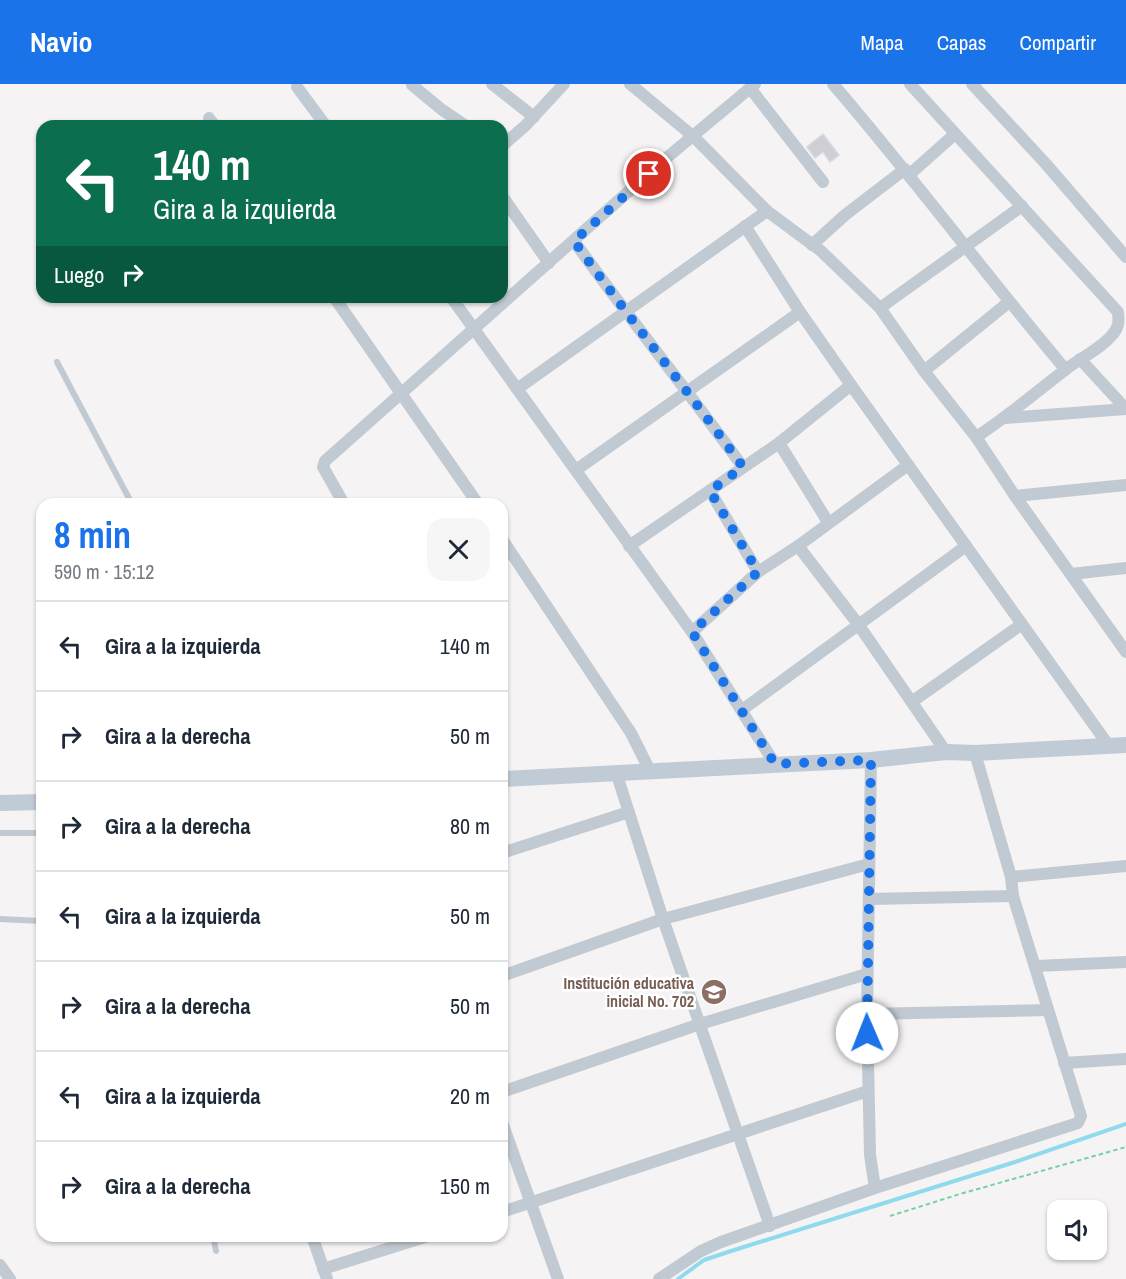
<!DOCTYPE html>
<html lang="es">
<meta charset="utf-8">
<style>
body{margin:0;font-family:"Archivo Narrow",sans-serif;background:#f6f6f7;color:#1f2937;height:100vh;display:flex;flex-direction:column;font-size:22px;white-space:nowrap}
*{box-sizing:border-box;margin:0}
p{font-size:20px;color:#747a83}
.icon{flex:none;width:33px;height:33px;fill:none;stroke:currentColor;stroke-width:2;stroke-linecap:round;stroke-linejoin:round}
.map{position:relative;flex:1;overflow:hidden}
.sheet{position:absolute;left:36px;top:414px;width:472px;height:744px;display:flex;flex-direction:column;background:#fff;border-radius:18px;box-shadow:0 2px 4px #0004}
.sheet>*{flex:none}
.hud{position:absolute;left:36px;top:36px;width:472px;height:183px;border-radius:18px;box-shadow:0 2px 4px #0004;background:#0b6e4f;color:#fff;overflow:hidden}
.controls{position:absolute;left:1047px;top:1116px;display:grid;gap:12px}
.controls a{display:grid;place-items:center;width:60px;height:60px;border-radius:12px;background:#fff;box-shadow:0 2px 4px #0004;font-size:30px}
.pin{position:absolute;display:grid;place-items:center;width:51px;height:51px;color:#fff;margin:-26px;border:3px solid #fff;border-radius:50%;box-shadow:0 2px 6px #0007}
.me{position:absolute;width:66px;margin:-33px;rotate:359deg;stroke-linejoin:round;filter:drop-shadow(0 0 4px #0008)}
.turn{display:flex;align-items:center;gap:21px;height:126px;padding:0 18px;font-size:27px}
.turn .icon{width:78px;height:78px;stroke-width:2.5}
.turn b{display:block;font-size:42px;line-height:51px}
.then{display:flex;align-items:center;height:57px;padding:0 18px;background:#0003;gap:12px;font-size:22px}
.round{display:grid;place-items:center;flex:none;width:63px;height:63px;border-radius:18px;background:#f6f6f7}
.headline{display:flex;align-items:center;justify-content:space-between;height:102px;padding:0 18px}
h1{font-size:36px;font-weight:800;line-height:45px;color:#1a73e8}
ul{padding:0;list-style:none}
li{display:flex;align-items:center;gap:18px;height:90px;padding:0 18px;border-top:2px solid #e0e1e3}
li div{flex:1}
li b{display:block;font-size:22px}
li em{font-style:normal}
header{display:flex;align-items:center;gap:36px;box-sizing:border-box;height:84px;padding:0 30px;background:#1a73e8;color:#fff}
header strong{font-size:28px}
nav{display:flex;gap:33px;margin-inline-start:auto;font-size:21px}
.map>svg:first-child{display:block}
</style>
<header>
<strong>Navio</strong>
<nav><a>Mapa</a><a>Capas</a><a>Compartir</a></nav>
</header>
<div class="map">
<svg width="1126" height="1195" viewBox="0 0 1126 1195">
<rect width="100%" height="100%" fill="#f5f3f3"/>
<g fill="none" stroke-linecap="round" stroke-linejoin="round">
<polyline stroke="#90daee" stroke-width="4" points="678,1195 704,1176 728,1168 1015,1078 1126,1040"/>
</g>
<polygon fill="#cdcfd5" stroke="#d7d9de" stroke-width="1.5" points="823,50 839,71 830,78 823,68 815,74 807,63"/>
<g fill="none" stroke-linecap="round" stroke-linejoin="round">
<polyline stroke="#7ad0a6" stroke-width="2" stroke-dasharray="4.5 3" stroke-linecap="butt" points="890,1132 960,1110 1126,1063"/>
<g stroke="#c1cad2" stroke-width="6">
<polyline points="57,278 132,420"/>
<polyline points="0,749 42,749"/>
<polyline points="0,835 42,837"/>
<polyline points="213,1152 216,1167"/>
</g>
<g stroke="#c1cad2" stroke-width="12">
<polyline points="492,0 534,33"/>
<polyline points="630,0 694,53 767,127 821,167 880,224 924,287 976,353 1015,412 1126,568"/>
<path d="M 833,0 C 913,93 986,191 1065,285"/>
<path d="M 910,0 L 1118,228 C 1119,237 1119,243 1113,250 C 1101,265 1080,274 1065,286 C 1035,309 1007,333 976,353"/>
<polyline points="972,0 1046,80 1126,173"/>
<polyline points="412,1 441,25 466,42"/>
<polyline points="297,3 326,42"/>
<polyline points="750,4 823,98"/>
<polyline points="209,34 215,42"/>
<polyline points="502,62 525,42 564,0"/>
<polyline points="910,90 955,50"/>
<polyline points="502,112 549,179"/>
<polyline points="745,142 800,228 851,301 1109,662"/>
<path d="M 574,157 C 629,234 688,307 743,383"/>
<polyline points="812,161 845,131 905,85"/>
<polyline points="334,213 478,420"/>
<polyline points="451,213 692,548 775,680"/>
<polyline points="880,224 1022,122"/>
<polyline points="1080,275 1126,325"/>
<polyline points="924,287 1009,218"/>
<polyline points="517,305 767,127"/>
<polyline points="1005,334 1126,325"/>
<polyline points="779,359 828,438"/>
<polyline points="576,386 800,228"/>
<polyline points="710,407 758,488"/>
<polyline points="1015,412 1126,401"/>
<polyline points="344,420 323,383 325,377 664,76 755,0"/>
<polyline points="502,455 631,649 650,687"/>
<polyline points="629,462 779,359 851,301"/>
<polyline points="798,462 858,540 946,668"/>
<polyline points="1071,490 1126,484"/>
<polyline points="692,548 758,488 798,462 908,381"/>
<polyline points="913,617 1022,540"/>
<polyline points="742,626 966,462"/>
<polyline points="871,676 867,930 870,1071 875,1104"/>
<polyline points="616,688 663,835 770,1142"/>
<polyline points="502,769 629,728"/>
<polyline points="1011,793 1126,782"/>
<polyline points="870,815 1013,812"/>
<polyline points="1036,882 1126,878"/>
<polyline points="502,892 663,835 869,780"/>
<polyline points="867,930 1048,926"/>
<polyline points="1064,979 1126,975"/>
<polyline points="502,1008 700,940 867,890"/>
<polyline points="502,1038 558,1195"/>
<polyline points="502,1128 868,1007"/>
<polyline points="312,1152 327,1195"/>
<polyline points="0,1181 10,1195"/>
<polyline points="323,1185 428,1152"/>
<polyline points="659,1195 701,1167 721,1158 875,1104 1078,1039 1081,1032 1013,812 1011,793 975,669"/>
</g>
<g stroke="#c1cbd6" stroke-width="16">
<polyline points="502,695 871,676 946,668 975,669 1126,661"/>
<polyline points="0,719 42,718"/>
</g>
</g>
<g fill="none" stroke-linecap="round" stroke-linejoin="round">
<path stroke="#1a73e8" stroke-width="10" stroke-dasharray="0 18" d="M 649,90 L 574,157 C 629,234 688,307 743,383 L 710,407 L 758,488 L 692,548 L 775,680 L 871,676 L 867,949"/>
</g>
<defs>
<g id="school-disc" transform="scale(1.35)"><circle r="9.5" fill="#8d6e63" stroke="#fff"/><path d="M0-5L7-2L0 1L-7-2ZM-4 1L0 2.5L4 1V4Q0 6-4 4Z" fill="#fff"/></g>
</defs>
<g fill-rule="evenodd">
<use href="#school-disc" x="714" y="908"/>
</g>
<g text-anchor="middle" stroke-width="5" stroke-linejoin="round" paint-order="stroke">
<g font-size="16" font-weight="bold" fill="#785e54" stroke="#fff" text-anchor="end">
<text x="694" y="905">Institución educativa<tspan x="694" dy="18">inicial No. 702</tspan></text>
</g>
</g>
</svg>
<div class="controls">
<a><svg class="icon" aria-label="sound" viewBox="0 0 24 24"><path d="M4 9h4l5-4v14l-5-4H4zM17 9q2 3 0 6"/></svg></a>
</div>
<div class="pin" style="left:649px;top:90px;background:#d93025"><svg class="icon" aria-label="arrive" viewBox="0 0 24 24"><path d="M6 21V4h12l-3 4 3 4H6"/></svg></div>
<svg class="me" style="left:867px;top:949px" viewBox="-20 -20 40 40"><circle r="19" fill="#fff"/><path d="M0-13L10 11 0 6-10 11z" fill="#1a73e8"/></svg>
<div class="hud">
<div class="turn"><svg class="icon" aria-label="left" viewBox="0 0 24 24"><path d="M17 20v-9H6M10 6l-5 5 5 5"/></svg><div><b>140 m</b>Gira a la izquierda</div></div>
<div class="then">Luego<svg class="icon" aria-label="right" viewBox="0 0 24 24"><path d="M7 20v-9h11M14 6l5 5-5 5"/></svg></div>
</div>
<section class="sheet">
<div class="headline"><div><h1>8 min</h1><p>590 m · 15:12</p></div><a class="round"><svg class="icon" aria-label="close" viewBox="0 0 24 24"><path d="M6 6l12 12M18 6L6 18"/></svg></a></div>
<ul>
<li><svg class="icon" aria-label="left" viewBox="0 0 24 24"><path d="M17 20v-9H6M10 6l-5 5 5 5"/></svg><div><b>Gira a la izquierda</b></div><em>140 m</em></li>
<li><svg class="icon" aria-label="right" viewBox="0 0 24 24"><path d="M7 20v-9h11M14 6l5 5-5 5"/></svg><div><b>Gira a la derecha</b></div><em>50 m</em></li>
<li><svg class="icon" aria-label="right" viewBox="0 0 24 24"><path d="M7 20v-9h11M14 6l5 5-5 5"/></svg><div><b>Gira a la derecha</b></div><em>80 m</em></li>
<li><svg class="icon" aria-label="left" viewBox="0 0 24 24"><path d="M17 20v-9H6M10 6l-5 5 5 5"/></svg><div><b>Gira a la izquierda</b></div><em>50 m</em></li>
<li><svg class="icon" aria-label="right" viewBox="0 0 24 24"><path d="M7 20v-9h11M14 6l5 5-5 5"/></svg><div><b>Gira a la derecha</b></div><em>50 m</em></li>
<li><svg class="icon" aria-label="left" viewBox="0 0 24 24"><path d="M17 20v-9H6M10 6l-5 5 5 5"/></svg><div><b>Gira a la izquierda</b></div><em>20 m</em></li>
<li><svg class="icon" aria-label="right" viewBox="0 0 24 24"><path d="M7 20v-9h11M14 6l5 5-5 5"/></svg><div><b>Gira a la derecha</b></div><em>150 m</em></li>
</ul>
</section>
</div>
